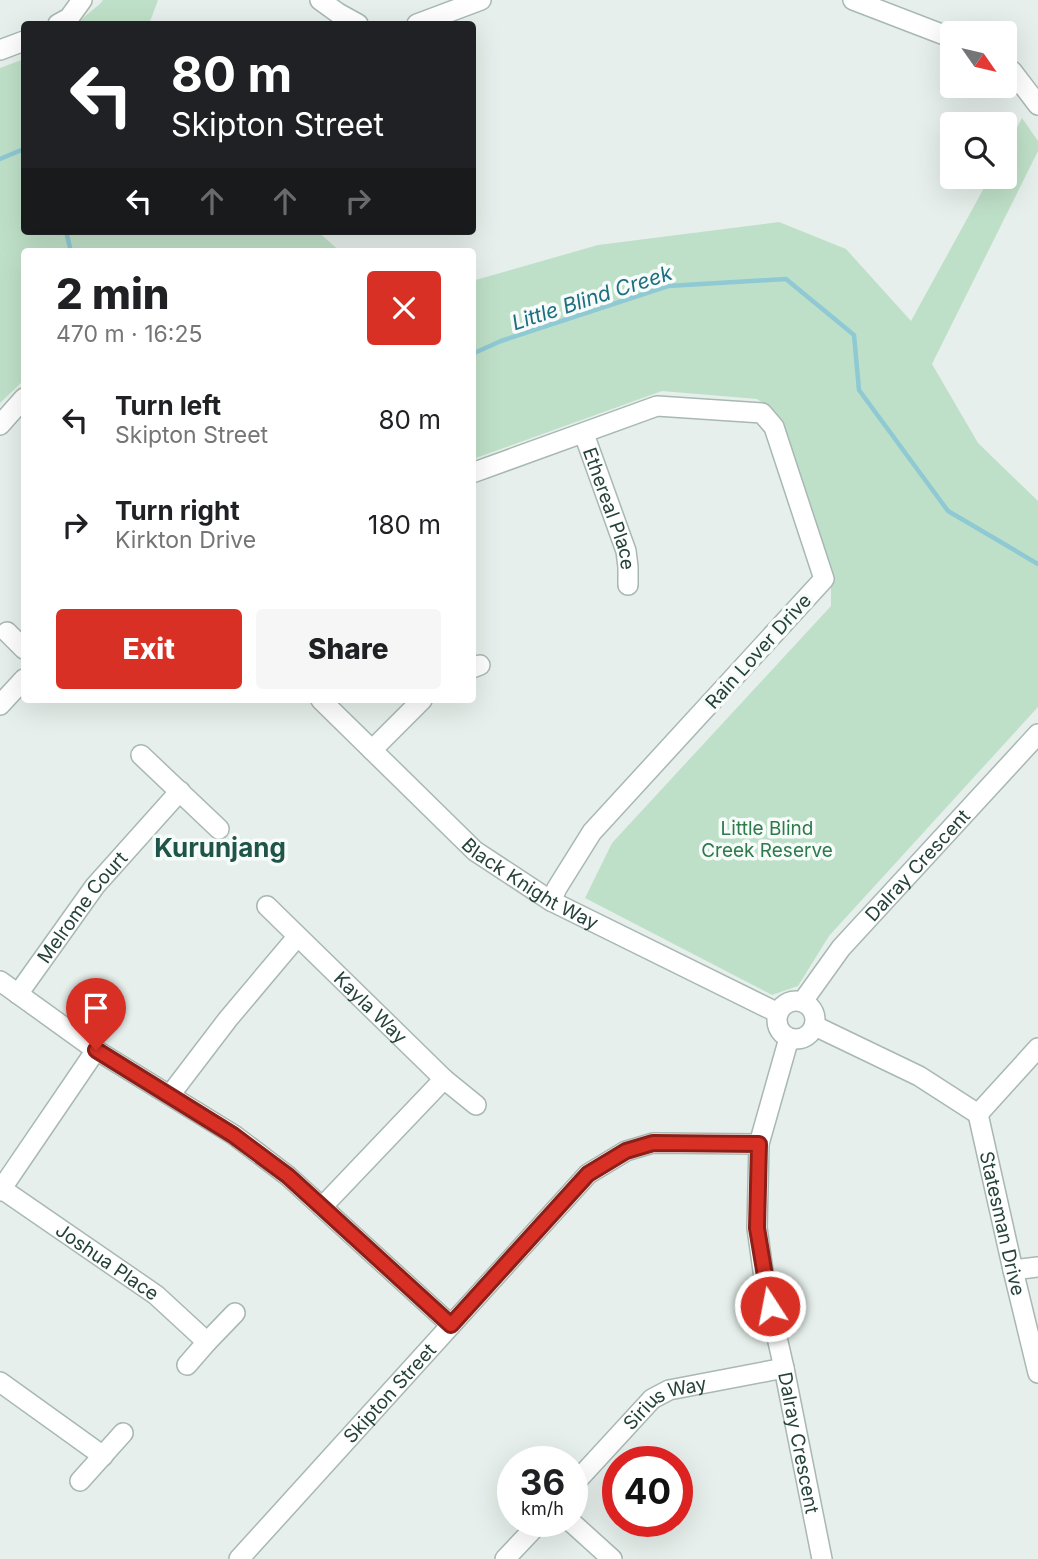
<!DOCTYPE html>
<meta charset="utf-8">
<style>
body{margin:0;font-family:Inter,sans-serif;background:#f6f6f6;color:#202124;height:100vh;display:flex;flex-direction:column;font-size:26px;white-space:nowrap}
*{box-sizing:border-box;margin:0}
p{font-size:23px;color:#757577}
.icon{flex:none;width:38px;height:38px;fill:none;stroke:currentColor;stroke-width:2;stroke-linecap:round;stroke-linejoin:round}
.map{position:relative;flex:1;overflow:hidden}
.drawer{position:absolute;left:21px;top:248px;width:455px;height:455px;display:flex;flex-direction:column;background:#fff;border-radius:7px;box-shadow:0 7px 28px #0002}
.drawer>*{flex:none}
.guide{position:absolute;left:21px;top:21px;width:455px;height:214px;border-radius:7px;box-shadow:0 7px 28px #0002;background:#202124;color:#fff;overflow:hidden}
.needle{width:46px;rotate:124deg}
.tools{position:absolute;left:940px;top:21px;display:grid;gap:14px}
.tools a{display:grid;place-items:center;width:77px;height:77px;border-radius:7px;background:#fff;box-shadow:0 7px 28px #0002;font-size:35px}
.speed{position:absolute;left:497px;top:1446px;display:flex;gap:14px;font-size:35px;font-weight:700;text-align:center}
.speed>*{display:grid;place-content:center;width:91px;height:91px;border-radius:50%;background:#fff;box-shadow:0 7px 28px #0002;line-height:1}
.speed small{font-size:18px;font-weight:400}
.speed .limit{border:10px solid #d22;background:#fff;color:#111}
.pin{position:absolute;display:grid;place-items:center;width:60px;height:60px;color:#fff;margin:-72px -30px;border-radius:50% 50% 50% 0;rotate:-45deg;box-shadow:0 0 7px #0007}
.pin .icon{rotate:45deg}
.me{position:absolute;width:77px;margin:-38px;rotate:349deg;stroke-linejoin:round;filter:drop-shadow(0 0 5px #0008)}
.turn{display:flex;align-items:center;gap:24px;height:147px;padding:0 35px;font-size:32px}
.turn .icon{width:91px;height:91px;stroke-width:2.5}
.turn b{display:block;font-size:49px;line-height:60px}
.lanes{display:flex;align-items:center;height:66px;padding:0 35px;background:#0003;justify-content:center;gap:35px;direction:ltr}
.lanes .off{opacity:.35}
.round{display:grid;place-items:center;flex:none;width:74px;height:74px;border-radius:7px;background:#f6f6f6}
.head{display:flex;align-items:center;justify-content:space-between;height:119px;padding:0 35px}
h1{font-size:42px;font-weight:800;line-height:52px}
.action{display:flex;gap:14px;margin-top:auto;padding:14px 35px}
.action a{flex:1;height:80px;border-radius:7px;background:#d93025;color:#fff;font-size:28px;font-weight:800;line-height:80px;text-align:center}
.action a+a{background:#f6f6f6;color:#202124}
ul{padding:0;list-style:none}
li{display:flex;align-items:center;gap:21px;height:105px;padding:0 35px}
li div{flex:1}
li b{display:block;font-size:26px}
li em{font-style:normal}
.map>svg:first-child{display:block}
</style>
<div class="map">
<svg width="1038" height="1559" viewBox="0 0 1038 1559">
<rect width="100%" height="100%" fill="#e6efeb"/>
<g fill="#bfe0c8">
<polygon points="103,0 158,0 149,24 76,24 101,3"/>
<polygon points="24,59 24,231 317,231 341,252 24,252 24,380 0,403 0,68"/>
<polygon points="1022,118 1038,141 1038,151 932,364 978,443 1038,501 1038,707 829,936 798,986 772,995 585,898 612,843 831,606 831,573 776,412 757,399 662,391 473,459 472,281 598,245 779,222 846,249 911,321 990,177 1004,177 1005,150"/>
</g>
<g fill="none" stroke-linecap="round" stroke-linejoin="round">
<g stroke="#8ec9d4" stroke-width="4.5">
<polyline points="0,159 24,149"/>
<polyline points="66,231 71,252"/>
<polyline points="472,354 501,341 668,286 786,279 854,335 859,390 948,511 1038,564"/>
</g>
<g stroke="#a8b8b2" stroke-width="22">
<g id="minor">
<polyline points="320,0 338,13 358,24"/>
<polyline points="853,0 952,38"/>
<polyline points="58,24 69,18 82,0"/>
<polyline points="417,24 481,0"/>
<polyline points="0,50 24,41"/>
<polyline points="1004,66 1012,71 1038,105"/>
<polyline points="0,425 24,398"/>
<path id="s1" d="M 584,434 L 626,551 L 628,567 L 628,585"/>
<polyline points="472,473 657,406 762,413 774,427 824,579 592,832 557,888 551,901"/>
<polyline points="7,632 24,649"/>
<polyline points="472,668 480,665"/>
<path id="s2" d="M 321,700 L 475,851 L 551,901 L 778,1013"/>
<polyline points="0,705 24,679"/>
<polyline points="372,750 422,700"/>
<polyline points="141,755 219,829"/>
<path id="s3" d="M 267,906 L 444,1079 L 476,1105"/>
<polyline points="0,981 96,1050 234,1135 288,1176 451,1325"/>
<path id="s4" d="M 18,994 L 95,886 L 180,791"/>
<circle cx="796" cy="1020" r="19"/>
<path id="s5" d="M 803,1001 L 841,948 L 1038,734"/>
<polyline points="815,1026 919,1076 978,1114 1038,1048"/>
<path id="s6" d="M 789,1038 L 759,1144 L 757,1228 L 765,1285 L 784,1368 L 822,1559"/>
<polyline points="170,1095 228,1019 297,937"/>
<path id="s7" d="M 978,1114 L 1013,1270 L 1038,1373"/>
<path id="s8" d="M 2,1189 L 156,1295 L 207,1342"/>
<polyline points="0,1191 96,1050"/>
<polyline points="322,1207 444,1079"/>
<polyline points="1013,1270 1038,1267"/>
<polyline points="187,1365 207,1342 235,1313"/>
<polyline points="0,1382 103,1456"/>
<polyline points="80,1481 123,1433"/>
<path id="s9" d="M 572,1486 L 652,1399 L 669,1390 L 784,1368"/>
<polyline points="570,1521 612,1559"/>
<path id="s10" d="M 239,1559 L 588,1174 L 626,1151 L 653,1143 L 759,1144"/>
<polyline points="505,1559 541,1521"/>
</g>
</g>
<use href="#minor" stroke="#fff" stroke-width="19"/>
</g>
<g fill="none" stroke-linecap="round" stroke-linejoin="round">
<g stroke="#8d1f18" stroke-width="18">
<polyline id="route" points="96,1050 233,1135 288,1176 451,1325 588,1174 626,1151 653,1143 759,1144 757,1228 770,1306"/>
</g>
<use href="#route" stroke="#d93025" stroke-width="12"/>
</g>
<g text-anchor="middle" stroke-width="7" stroke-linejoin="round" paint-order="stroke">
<g font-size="19" fill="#24423a" stroke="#f7fbf9">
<text dy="7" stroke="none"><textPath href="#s1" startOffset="79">Ethereal Place</textPath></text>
<text transform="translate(758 651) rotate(-48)" y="7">Rain Lover Drive</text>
<text dy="7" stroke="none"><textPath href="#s5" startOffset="178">Dalray Crescent</textPath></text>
<text dy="7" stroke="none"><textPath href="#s2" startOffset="280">Black Knight Way</textPath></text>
<text dy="7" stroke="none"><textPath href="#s4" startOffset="108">Melrome Court</textPath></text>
<text dy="7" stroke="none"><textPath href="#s3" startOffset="145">Kayla Way</textPath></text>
<text dy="7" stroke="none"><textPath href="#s7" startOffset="112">Statesman Drive</textPath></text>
<text dy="7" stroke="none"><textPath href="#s8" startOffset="128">Joshua Place</textPath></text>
<text dy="7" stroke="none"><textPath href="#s10" startOffset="224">Skipton Street</textPath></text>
<text dy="7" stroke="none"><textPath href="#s9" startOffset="128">Sirius Way</textPath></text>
<text dy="7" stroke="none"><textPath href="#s6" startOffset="413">Dalray Crescent</textPath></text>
</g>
<g font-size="19" fill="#2d7a4b" stroke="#f7fbf9">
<text x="767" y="835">Little Blind<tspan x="767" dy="22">Creek Reserve</tspan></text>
</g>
<g font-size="21" font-style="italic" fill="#1c6f80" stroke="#f7fbf9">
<text transform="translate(592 298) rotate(-18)" y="7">Little Blind Creek</text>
</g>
<g font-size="26" font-weight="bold" fill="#1f5548" stroke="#f7fbf9">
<text x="220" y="857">Kurunjang</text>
</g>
</g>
</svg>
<div class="tools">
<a><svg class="needle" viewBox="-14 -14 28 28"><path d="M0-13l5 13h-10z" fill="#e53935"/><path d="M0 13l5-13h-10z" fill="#757577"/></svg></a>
<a><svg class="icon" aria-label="search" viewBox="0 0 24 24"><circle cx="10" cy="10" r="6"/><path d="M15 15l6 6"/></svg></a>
</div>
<div class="speed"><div>36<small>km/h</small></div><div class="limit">40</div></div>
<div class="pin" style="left:96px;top:1050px;background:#d93025"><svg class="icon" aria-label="arrive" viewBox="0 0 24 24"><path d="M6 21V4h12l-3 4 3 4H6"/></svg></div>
<svg class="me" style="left:770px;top:1306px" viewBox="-20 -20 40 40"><circle r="17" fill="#d93025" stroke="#fff" stroke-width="3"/><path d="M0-11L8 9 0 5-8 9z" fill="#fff"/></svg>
<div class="guide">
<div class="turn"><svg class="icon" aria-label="left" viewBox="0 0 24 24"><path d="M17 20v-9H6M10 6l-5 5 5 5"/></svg><div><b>80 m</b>Skipton Street</div></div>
<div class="lanes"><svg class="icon" aria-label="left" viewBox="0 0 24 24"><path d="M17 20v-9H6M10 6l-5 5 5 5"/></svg><svg class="icon off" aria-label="ahead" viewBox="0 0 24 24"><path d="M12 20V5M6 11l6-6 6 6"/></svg><svg class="icon off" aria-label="ahead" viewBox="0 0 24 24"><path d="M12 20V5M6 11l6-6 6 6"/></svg><svg class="icon off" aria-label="right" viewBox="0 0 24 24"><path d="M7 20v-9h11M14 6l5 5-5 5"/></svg></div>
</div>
<section class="drawer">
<div class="head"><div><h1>2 min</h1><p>470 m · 16:25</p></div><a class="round" style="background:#d93025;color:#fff"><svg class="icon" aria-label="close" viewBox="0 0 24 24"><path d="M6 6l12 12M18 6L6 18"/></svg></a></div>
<ul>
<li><svg class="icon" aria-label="left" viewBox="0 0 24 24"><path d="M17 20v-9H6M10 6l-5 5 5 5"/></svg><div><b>Turn left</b><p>Skipton Street</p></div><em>80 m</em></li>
<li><svg class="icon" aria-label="right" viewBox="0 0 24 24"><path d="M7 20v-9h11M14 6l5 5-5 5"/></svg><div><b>Turn right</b><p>Kirkton Drive</p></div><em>180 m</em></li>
</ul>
<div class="action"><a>Exit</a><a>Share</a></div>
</section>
</div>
